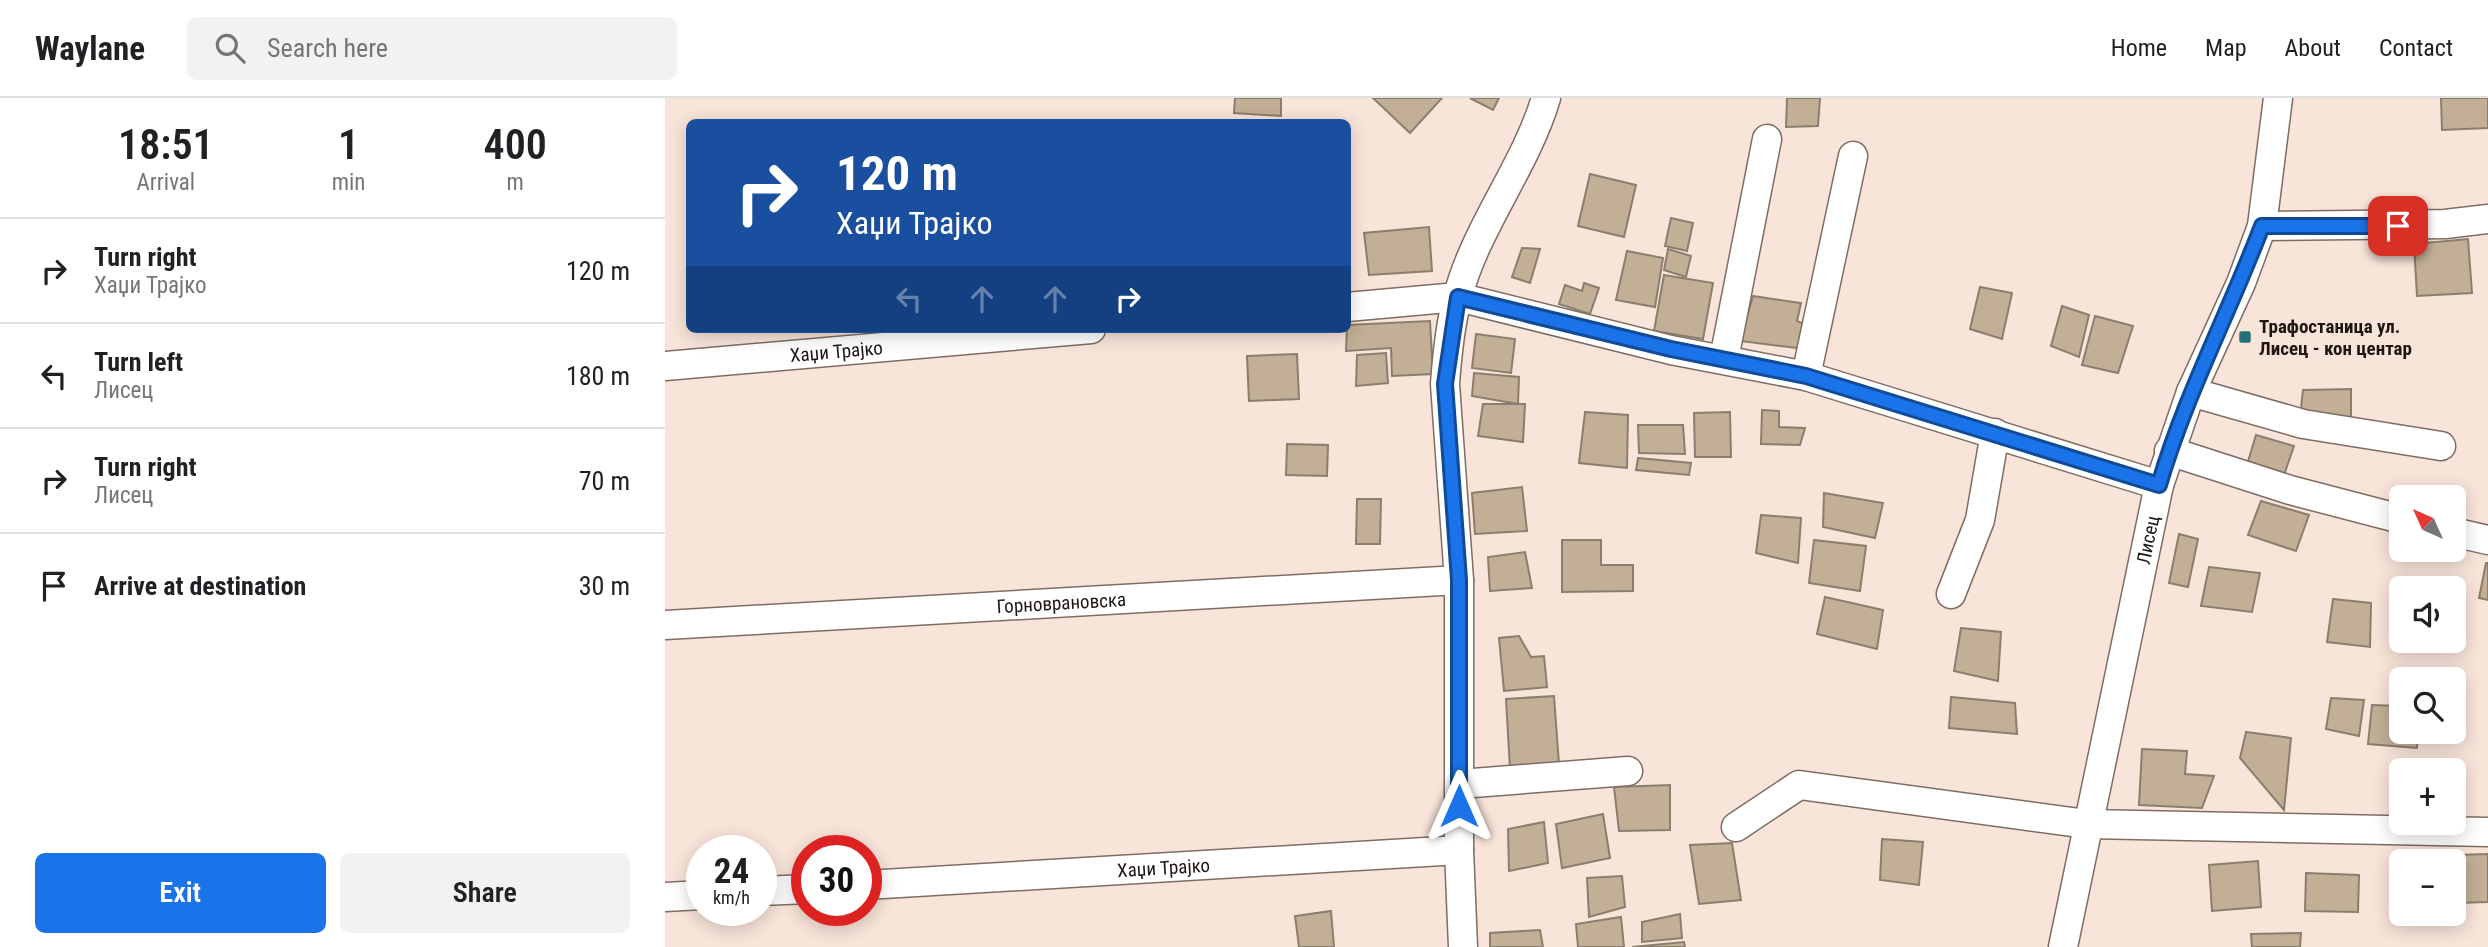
<!DOCTYPE html>
<meta charset="utf-8">
<style>
body{margin:0;font-family:"Roboto Condensed",sans-serif;background:#f2f2f2;color:#202124;height:100vh;display:flex;flex-direction:column;font-size:26px;white-space:nowrap}
*{box-sizing:border-box;margin:0}
p{font-size:23px;color:#757577}
.icon{flex:none;width:38px;height:38px;fill:none;stroke:currentColor;stroke-width:2;stroke-linecap:round;stroke-linejoin:round}
.map{position:relative;flex:1;overflow:hidden}
.details{display:flex;flex-direction:column;background:#fff;width:665px}
.details>*{flex:none}
.banner{position:absolute;left:21px;top:21px;width:665px;height:214px;border-radius:10px;box-shadow:0 4px 18px #0003;background:#1a4fa0;color:#fff;overflow:hidden}
.needle{width:46px;rotate:315deg}
.buttons{position:absolute;left:1724px;top:387px;display:grid;gap:14px}
.buttons a{display:grid;place-items:center;width:77px;height:77px;border-radius:10px;background:#fff;box-shadow:0 4px 18px #0003;font-size:35px}
.speed{position:absolute;left:21px;top:737px;display:flex;gap:14px;font-size:35px;font-weight:700;text-align:center}
.speed>*{display:grid;place-content:center;width:91px;height:91px;border-radius:50%;background:#fff;box-shadow:0 4px 18px #0003;line-height:1}
.speed small{font-size:18px;font-weight:400}
.speed .limit{border:10px solid #d22;background:#fff;color:#111}
.pin{position:absolute;display:grid;place-items:center;width:60px;height:60px;color:#fff;margin:-30px;border-radius:14px;box-shadow:0 4px 10px #0006}
.me{position:absolute;width:77px;margin:-38px;rotate:0deg;stroke-linejoin:round;filter:drop-shadow(0 0 5px #0008)}
.turn{display:flex;align-items:center;gap:24px;height:147px;padding:0 35px;font-size:32px}
.turn .icon{width:91px;height:91px;stroke-width:2.5}
.turn b{display:block;font-size:49px;line-height:60px}
.lanes{display:flex;align-items:center;height:66px;padding:0 35px;background:#0003;justify-content:center;gap:35px;direction:ltr}
.lanes .off{opacity:.35}
.eta{display:flex;justify-content:space-evenly;align-items:center;height:119px;text-align:center}
.eta b{font-size:42px;font-weight:600;line-height:49px}
.primary-button{display:flex;gap:14px;margin-top:auto;padding:14px 35px}
.primary-button a{flex:1;height:80px;border-radius:10px;background:#1a73e8;color:#fff;font-size:28px;font-weight:600;line-height:80px;text-align:center}
.primary-button a+a{background:#f2f2f2;color:#202124}
ul{padding:0;list-style:none}
li{display:flex;align-items:center;gap:21px;height:105px;padding:0 35px;border-top:2px solid #e0e0e0}
li div{flex:1}
li b{display:block;font-size:26px}
li em{font-style:normal}
header{display:flex;align-items:center;gap:42px;box-sizing:border-box;height:98px;padding:0 35px;background:#fff;border-bottom:2px solid #e0e0e0}
header strong{font-size:33px}
nav{display:flex;gap:38px;margin-inline-start:auto;font-size:24px}
.search{width:490px;height:63px;background:#f2f2f2;display:flex;align-items:center;gap:18px;box-sizing:border-box;padding:0 24px;border-radius:10px;color:#757577;font-size:26px}
main{display:flex;flex:1;min-height:0}
.map>svg:first-child{display:block}
</style>
<header>
<strong>Waylane</strong>
<div class="search"><svg class="icon" aria-label="search" viewBox="0 0 24 24"><circle cx="10" cy="10" r="6"/><path d="M15 15l6 6"/></svg>Search here</div>
<nav><a>Home</a><a>Map</a><a>About</a><a>Contact</a></nav>
</header>
<main>
<section class="details">
<div class="eta">
<div><b>18:51</b><p>Arrival</p></div>
<div><b>1</b><p>min</p></div>
<div><b>400</b><p>m</p></div>
</div>
<ul>
<li><svg class="icon" aria-label="right" viewBox="0 0 24 24"><path d="M7 20v-9h11M14 6l5 5-5 5"/></svg><div><b>Turn right</b><p>Хаџи Трајко</p></div><em>120 m</em></li>
<li><svg class="icon" aria-label="left" viewBox="0 0 24 24"><path d="M17 20v-9H6M10 6l-5 5 5 5"/></svg><div><b>Turn left</b><p>Лисец</p></div><em>180 m</em></li>
<li><svg class="icon" aria-label="right" viewBox="0 0 24 24"><path d="M7 20v-9h11M14 6l5 5-5 5"/></svg><div><b>Turn right</b><p>Лисец</p></div><em>70 m</em></li>
<li><svg class="icon" aria-label="arrive" viewBox="0 0 24 24"><path d="M6 21V4h12l-3 4 3 4H6"/></svg><div><b>Arrive at destination</b></div><em>30 m</em></li>
</ul>
<div class="primary-button"><a>Exit</a><a>Share</a></div>
</section>
<div class="map">
<svg width="1823" height="849" viewBox="0 0 1823 849">
<rect width="100%" height="100%" fill="#f9e4d9"/>
<g fill="#c2af96" stroke="#8a7e6e" stroke-width="2">
<polygon points="570,0 616,0 616,18 569,15"/>
<polygon points="708,0 777,0 745,35"/>
<polygon points="805,0 834,0 828,12"/>
<polygon points="1122,0 1155,0 1153,28 1121,29"/>
<polygon points="1776,0 1823,0 1823,30 1777,32"/>
<polygon points="925,76 971,87 959,139 913,128"/>
<polygon points="1006,120 1028,125 1022,153 1000,148"/>
<polygon points="764,129 767,173 704,177 699,135"/>
<polygon points="1803,141 1807,195 1752,198 1749,146"/>
<polygon points="857,150 875,151 865,185 847,179"/>
<polygon points="1003,151 1026,158 1021,179 999,172"/>
<polygon points="962,153 998,160 990,209 951,202"/>
<polygon points="999,177 1048,185 1038,241 989,233"/>
<polygon points="919,185 934,190 925,216 894,206 900,187 917,193"/>
<polygon points="1315,189 1347,195 1337,241 1305,231"/>
<polygon points="1088,198 1136,205 1132,223 1145,229 1140,251 1075,243"/>
<polygon points="1397,208 1424,217 1414,259 1386,248"/>
<polygon points="1430,218 1468,228 1453,275 1417,267"/>
<polygon points="765,223 768,276 727,278 726,250 681,253 682,227"/>
<polygon points="811,236 850,241 846,275 807,270"/>
<polygon points="721,255 723,285 691,288 692,257"/>
<polygon points="632,256 634,301 584,303 582,258"/>
<polygon points="809,275 854,279 853,306 807,298"/>
<polygon points="1686,291 1686,327 1635,319 1638,292"/>
<polygon points="818,306 860,306 858,344 813,338"/>
<polygon points="1097,312 1114,313 1114,329 1140,330 1135,347 1096,346"/>
<polygon points="920,314 963,317 962,370 914,365"/>
<polygon points="1065,314 1066,359 1030,359 1029,315"/>
<polygon points="973,327 1018,327 1020,356 974,355"/>
<polygon points="1591,337 1629,348 1618,380 1581,370"/>
<polygon points="622,346 663,347 662,378 621,377"/>
<polygon points="973,360 1026,365 1024,377 971,372"/>
<polygon points="857,389 862,433 810,436 807,395"/>
<polygon points="1159,395 1218,405 1210,440 1158,429"/>
<polygon points="692,401 716,401 715,446 691,446"/>
<polygon points="1596,403 1644,417 1631,453 1583,437"/>
<polygon points="1096,417 1136,420 1133,465 1091,455"/>
<polygon points="1514,436 1533,441 1523,489 1504,485"/>
<polygon points="897,442 936,442 936,467 968,467 968,493 897,494"/>
<polygon points="1149,442 1201,448 1195,493 1144,485"/>
<polygon points="860,454 867,490 825,493 823,459"/>
<polygon points="1821,465 1823,465 1823,502 1814,500"/>
<polygon points="1544,469 1595,475 1587,514 1536,508"/>
<polygon points="1160,499 1218,512 1212,551 1152,536"/>
<polygon points="1668,501 1706,505 1705,549 1662,544"/>
<polygon points="1296,530 1336,534 1333,583 1289,573"/>
<polygon points="854,538 866,559 879,558 882,589 839,593 834,540"/>
<polygon points="889,598 894,666 845,671 841,601"/>
<polygon points="1286,599 1350,605 1352,636 1284,630"/>
<polygon points="1666,600 1699,602 1694,638 1661,631"/>
<polygon points="1707,607 1736,608 1736,634 1753,634 1752,650 1703,646"/>
<polygon points="1581,634 1626,640 1619,712 1575,660"/>
<polygon points="1477,651 1522,653 1520,676 1549,678 1537,710 1474,707"/>
<polygon points="1005,687 1005,732 954,733 949,689"/>
<polygon points="938,716 945,760 897,770 891,726"/>
<polygon points="879,724 883,765 844,773 843,731"/>
<polygon points="1217,741 1258,744 1254,787 1215,782"/>
<polygon points="1067,745 1076,802 1034,806 1025,747"/>
<polygon points="1823,756 1823,804 1792,805 1792,757"/>
<polygon points="1593,763 1596,809 1547,813 1544,767"/>
<polygon points="1641,775 1694,777 1693,814 1640,813"/>
<polygon points="957,778 960,809 924,819 922,780"/>
<polygon points="666,813 669,849 634,849 630,818"/>
<polygon points="1015,816 1017,840 977,844 977,824"/>
<polygon points="956,819 959,849 913,849 911,826"/>
<polygon points="875,832 878,849 825,849 825,835"/>
<polygon points="1636,835 1635,849 1587,849 1586,836"/>
<polygon points="1019,844 1020,849 967,849"/>
</g>
<g fill="none" stroke-linecap="round" stroke-linejoin="round">
<g stroke="#7f6d63" stroke-width="31">
<g id="minor">
<polyline points="1597,128 1780,126 1823,121"/>
<polyline points="682,209 793,199 1006,252 1141,278 1494,387"/>
<polyline points="1059,261 1102,41"/>
<path id="s1" d="M 0,268 L 426,231"/>
<polyline points="1141,278 1188,58"/>
<polyline points="1526,294 1638,326 1776,348"/>
<polyline points="1504,353 1625,392 1736,421"/>
<polyline points="1788,434 1823,442"/>
<polyline points="1286,496 1315,422 1330,335"/>
<path id="s2" d="M 0,527 L 794,482"/>
<polyline points="795,686 963,673"/>
<polyline points="1071,729 1134,687 1422,726 1823,734"/>
<path id="s3" d="M 201,787 L 794,752"/>
<polyline points="96,793 142,791"/>
<polyline points="0,799 37,797"/>
<path d="M 798,849 L 794,752 L 794,482 L 780,286 C 782,258 785,228 792,201 C 810,130 860,70 881,0"/>
<path id="s4" d="M 1398,849 L 1494,387 L 1526,294 L 1576,185 L 1597,128 L 1613,0"/>
</g>
</g>
<use href="#minor" stroke="#fff" stroke-width="28"/>
</g>
<g fill="none" stroke-linecap="round" stroke-linejoin="round">
<g stroke="#114b97" stroke-width="18">
<path id="route" d="M 794,708 L 794,482 L 780,286 L 793,199 L 1006,251 L 1141,278 L 1494,387 C 1520,298 1564,215 1597,128 L 1733,128"/>
</g>
<use href="#route" stroke="#1a73e8" stroke-width="12"/>
</g>
<rect fill="#267078" stroke="#f9e4d9" stroke-width="2.5" x="1573" y="232" width="14" height="14" rx="3.5"/>
<g text-anchor="middle" stroke-width="5" stroke-linejoin="round" paint-order="stroke">
<g font-size="19" font-weight="bold" fill="#1d1612" stroke="#f9e4d9" text-anchor="start">
<text x="1594" y="235">Трафостаница ул.<tspan x="1594" dy="22">Лисец - кон центар</tspan></text>
</g>
<g font-size="19" fill="#1d1612" stroke="#f9e4d9">
<text dy="7" stroke="none"><textPath href="#s1" startOffset="172">Хаџи Трајко</textPath></text>
<text dy="7" stroke="none"><textPath href="#s4" startOffset="416">Лисец</textPath></text>
<text dy="7" stroke="none"><textPath href="#s2" startOffset="397">Горноврановска</textPath></text>
<text dy="7" stroke="none"><textPath href="#s3" startOffset="298">Хаџи Трајко</textPath></text>
</g>
</g>
</svg>
<div class="buttons">
<a><svg class="needle" viewBox="-14 -14 28 28"><path d="M0-13l5 13h-10z" fill="#e53935"/><path d="M0 13l5-13h-10z" fill="#757577"/></svg></a>
<a><svg class="icon" aria-label="sound" viewBox="0 0 24 24"><path d="M4 9h4l5-4v14l-5-4H4zM17 9q2 3 0 6"/></svg></a>
<a><svg class="icon" aria-label="search" viewBox="0 0 24 24"><circle cx="10" cy="10" r="6"/><path d="M15 15l6 6"/></svg></a>
<a>+</a>
<a>−</a>
</div>
<div class="speed"><div>24<small>km/h</small></div><div class="limit">30</div></div>
<div class="pin" style="left:1733px;top:128px;background:#d93025"><svg class="icon" aria-label="arrive" viewBox="0 0 24 24"><path d="M6 21V4h12l-3 4 3 4H6"/></svg></div>
<svg class="me" style="left:794px;top:708px" viewBox="-20 -20 40 40"><path d="M0-17L14 15 0 8-14 15z" fill="#1a73e8" stroke="#fff" stroke-width="4"/></svg>
<div class="banner">
<div class="turn"><svg class="icon" aria-label="right" viewBox="0 0 24 24"><path d="M7 20v-9h11M14 6l5 5-5 5"/></svg><div><b>120 m</b>Хаџи Трајко</div></div>
<div class="lanes"><svg class="icon off" aria-label="left" viewBox="0 0 24 24"><path d="M17 20v-9H6M10 6l-5 5 5 5"/></svg><svg class="icon off" aria-label="ahead" viewBox="0 0 24 24"><path d="M12 20V5M6 11l6-6 6 6"/></svg><svg class="icon off" aria-label="ahead" viewBox="0 0 24 24"><path d="M12 20V5M6 11l6-6 6 6"/></svg><svg class="icon" aria-label="right" viewBox="0 0 24 24"><path d="M7 20v-9h11M14 6l5 5-5 5"/></svg></div>
</div>
</div>
</main>
